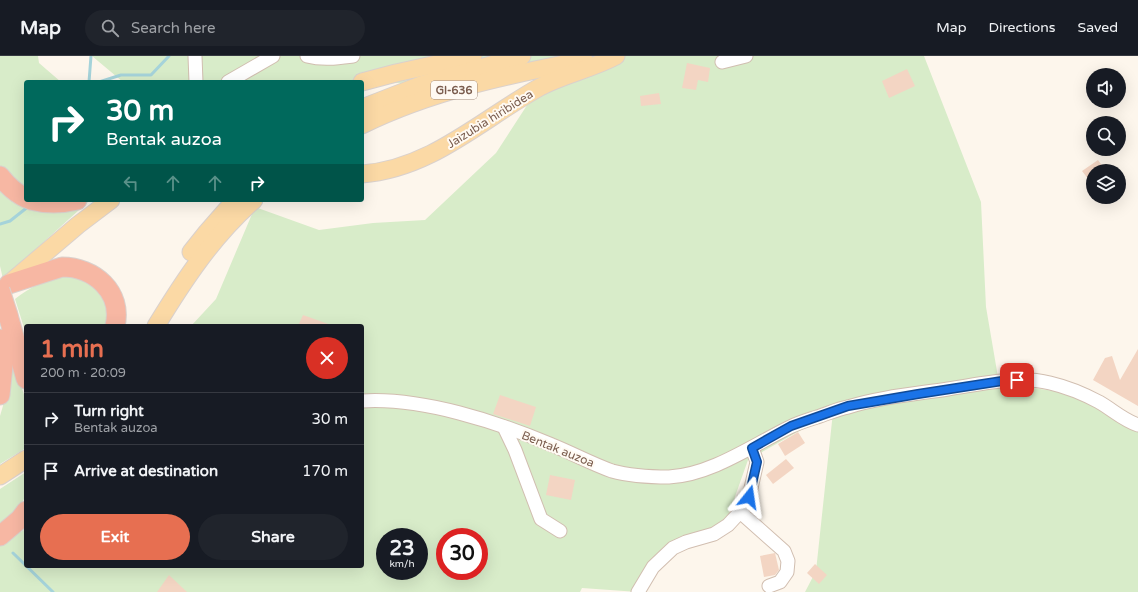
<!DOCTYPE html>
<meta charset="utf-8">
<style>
body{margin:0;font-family:"Varela Round",sans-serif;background:#20242c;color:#f1f3f6;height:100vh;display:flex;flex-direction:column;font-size:15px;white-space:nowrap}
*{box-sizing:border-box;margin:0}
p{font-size:13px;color:#9ea1a6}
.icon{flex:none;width:22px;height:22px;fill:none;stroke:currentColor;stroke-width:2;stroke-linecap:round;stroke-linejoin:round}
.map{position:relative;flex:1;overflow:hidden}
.panel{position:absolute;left:24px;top:268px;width:340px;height:244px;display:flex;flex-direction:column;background:#171b24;border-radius:4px;box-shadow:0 4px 16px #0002}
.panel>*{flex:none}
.banner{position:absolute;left:24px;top:24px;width:340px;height:122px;border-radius:4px;box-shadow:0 4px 16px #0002;background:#00695c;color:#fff;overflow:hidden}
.tools{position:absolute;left:1086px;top:12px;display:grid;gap:8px}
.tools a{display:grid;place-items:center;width:40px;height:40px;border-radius:50%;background:#171b24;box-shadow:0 4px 16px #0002;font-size:20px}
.speed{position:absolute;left:376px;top:472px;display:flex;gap:8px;font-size:20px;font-weight:700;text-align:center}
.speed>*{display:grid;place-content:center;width:52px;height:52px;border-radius:50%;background:#171b24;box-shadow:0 4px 16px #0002;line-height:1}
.speed small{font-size:10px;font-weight:400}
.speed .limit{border:6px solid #d22;background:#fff;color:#111}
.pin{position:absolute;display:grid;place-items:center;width:34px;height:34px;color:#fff;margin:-17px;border-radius:8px;box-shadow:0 2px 6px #0006}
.me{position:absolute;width:44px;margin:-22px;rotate:15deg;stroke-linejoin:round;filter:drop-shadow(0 0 3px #0008)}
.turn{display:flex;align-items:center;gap:14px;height:84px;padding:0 16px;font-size:18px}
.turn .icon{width:52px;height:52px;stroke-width:2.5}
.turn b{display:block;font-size:28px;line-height:34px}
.lanes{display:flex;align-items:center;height:38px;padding:0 16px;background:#0003;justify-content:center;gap:20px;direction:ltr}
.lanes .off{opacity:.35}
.round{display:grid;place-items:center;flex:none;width:42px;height:42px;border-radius:21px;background:#20242c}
.headline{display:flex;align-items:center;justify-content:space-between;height:68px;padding:0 16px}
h1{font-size:24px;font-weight:700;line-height:30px;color:#e76f51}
.button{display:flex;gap:8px;margin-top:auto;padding:8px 16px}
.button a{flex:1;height:46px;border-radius:24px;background:#e76f51;color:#fff;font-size:16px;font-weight:700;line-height:46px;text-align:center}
.button a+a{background:#20242c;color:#f1f3f6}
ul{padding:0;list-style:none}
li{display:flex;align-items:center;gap:12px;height:52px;padding:0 16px;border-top:1px solid #363941}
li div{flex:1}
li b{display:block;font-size:15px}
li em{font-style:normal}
header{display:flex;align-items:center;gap:24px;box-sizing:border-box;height:56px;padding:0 20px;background:#171b24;border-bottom:1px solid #363941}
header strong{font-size:19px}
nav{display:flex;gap:22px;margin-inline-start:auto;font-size:14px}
.search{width:280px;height:36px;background:#20242c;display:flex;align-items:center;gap:10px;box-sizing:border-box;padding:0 14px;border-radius:22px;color:#9ea1a6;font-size:15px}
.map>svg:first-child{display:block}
</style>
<header>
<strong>Map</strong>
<div class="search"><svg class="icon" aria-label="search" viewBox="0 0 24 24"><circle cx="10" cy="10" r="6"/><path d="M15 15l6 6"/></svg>Search here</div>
<nav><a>Map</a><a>Directions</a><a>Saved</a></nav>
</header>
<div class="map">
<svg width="1138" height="536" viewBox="0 0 1138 536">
<rect width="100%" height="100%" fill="#fdf6ec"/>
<g fill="#d8ecc9" fill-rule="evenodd">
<polygon points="0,0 38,0 39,7 61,26 26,26 26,144 90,144 3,223 0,210"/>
<path d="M 92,0 L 924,0 L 981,146 L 986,251 L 999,327 L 1082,339 L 1138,367 L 1138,536 L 805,536 L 816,515 L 833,356 L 748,404 L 721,480 L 680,492 L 638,536 L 582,532 L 580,536 L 0,536 L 0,487 L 26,473 L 26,510 L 362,510 L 362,270 L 191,270 L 216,243 L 255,151 L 319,174 L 373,167 L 425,164 L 496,97 L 544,23 L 362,28 L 362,26 L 123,26 ZM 385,481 L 419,481 L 419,515 L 385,515 ZM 445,481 L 479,481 L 479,515 L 445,515 Z"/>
<path d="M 65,219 L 97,229 L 109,256 L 107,270 L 26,270 L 26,278 L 15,243 C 30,231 45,224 65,219 Z"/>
<polygon points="10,294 26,345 26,392 0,408 0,360 5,343"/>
<polygon points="26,416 26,440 12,461 0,471 0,433"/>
</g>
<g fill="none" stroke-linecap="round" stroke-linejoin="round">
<g stroke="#a5d3da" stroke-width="3">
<polyline points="89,26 91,0"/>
<polyline points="99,26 121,19 151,19 169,0"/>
<polyline points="0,168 10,165 29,150"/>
<polyline points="13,497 53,536"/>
</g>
</g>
<g fill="#f3d5c3">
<polygon points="687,7 710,12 708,26 698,24 696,34 682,32"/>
<polygon points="907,13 915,30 889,42 882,25"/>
<polygon points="659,37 661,48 641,50 640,40"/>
<polygon points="1098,104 1106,115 1093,115 1093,129 1082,115"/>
<polygon points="303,259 331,269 331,270 298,270"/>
<polygon points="1138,293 1138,350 1093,324 1105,302 1112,300 1120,324"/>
<polygon points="500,339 536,351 530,370 493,358"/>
<polygon points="798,376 805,387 785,400 778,388"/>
<polygon points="786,403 794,412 773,428 766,419"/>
<polygon points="550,419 575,424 571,444 546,439"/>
<polygon points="775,497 779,514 775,519 764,521 760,500"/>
<polygon points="815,508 827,519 819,528 807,517"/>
<polygon points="169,519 187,536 157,536"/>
</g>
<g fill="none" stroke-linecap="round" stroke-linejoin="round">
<g stroke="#d1beb0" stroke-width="15">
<g id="minor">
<polyline points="195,0 196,26"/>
<path d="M 307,0 C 323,4 337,2 353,0"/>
<polyline points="722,6 746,0"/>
<polyline points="228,26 273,0"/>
<path d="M 362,345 C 421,341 498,366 552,389 C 572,397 592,408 612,415 C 630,420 651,421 669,421 C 711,419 753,389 790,371 C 798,367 808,364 817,361 C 827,358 837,353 848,351 C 880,341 915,338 948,333 C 982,328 1017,319 1050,327 C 1067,331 1084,338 1099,346 C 1113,354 1123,364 1138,369"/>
<polyline points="504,371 515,394 541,463 560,475"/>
<polyline points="740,456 784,495 788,505 787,516 780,526 769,530"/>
<polyline points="638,536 653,511 673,492 686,486 714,478 728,469 740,456 749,441 757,406 752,392"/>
</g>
</g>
<g stroke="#dad1cd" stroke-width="19">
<g id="major">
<polyline points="362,26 396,17 473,0"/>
<polyline points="362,52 421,29 522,0"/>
<path d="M 362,69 C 431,35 508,19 584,4"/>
<path d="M 362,118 C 431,113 482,63 540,31 C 565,18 592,13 616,0"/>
<polyline points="191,196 207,176 235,144"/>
<polyline points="11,226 78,169 111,144"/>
<path d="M 156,270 C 184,224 213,180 254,144"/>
<polyline points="0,420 26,403"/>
</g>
</g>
<g stroke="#dad1cd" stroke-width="21">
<g id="highway">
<path d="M 0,120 C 7,129 15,137 26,142"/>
<path d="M 31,144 C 46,148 61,148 77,144"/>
<path d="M 9,228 L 62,211 C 94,211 123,236 115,270"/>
<polyline points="8,259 26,323"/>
<polyline points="0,283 3,310 0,339"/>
<polyline points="0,480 20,463 26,455"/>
</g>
</g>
<use href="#minor" stroke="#fff" stroke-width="13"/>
<use href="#major" stroke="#fbd9a5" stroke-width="17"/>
<use href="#highway" stroke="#f7b7a3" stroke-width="19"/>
<g stroke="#dad1cd" stroke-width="21" stroke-linecap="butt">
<polyline id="highway-bridge" points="0,234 8,259"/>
</g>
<use href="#highway-bridge" stroke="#f7b7a3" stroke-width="19"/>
</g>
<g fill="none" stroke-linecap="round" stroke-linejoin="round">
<g stroke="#114b97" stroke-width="10">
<polyline id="route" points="749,441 757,406 752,392 791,370 848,350 918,338 1002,325 1017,324"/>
</g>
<use href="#route" stroke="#1a73e8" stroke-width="7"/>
</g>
<g text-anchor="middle" stroke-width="4" stroke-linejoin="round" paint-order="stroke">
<rect fill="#fffaf3" stroke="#a28b7f" stroke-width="1" x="431" y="25" width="46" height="18" rx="3"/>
<g font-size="11" font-weight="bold" fill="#7a5c4d">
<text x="454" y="38">GI-636</text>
</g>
<g font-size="12" fill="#7a5c4d" stroke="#fffaf3">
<text transform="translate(490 63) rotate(-32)" y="4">Jaizubia hiribidea</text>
<text transform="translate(558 393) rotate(22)" y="4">Bentak auzoa</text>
</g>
</g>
</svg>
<div class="tools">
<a><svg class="icon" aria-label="sound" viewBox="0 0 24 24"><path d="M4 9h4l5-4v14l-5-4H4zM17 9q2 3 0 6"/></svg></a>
<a><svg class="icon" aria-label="search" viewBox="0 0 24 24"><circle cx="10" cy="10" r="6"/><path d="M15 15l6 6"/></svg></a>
<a><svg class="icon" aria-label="layers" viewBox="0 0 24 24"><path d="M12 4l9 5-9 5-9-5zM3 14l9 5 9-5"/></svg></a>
</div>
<div class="speed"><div>23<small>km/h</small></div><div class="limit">30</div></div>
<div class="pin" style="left:1017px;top:324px;background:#d93025"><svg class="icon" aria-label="arrive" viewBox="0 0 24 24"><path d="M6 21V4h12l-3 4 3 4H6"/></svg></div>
<svg class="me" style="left:749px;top:441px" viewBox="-20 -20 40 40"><path d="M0-17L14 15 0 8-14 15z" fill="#1a73e8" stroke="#fff" stroke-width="4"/></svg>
<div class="banner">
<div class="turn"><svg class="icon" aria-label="right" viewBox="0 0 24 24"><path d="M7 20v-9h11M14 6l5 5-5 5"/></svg><div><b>30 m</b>Bentak auzoa</div></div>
<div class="lanes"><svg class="icon off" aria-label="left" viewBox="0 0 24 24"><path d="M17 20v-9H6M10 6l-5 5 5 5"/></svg><svg class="icon off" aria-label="ahead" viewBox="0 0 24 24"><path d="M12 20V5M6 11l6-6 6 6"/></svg><svg class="icon off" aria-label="ahead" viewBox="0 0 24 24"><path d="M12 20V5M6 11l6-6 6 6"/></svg><svg class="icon" aria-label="right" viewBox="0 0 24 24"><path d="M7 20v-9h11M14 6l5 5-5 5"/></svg></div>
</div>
<section class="panel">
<div class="headline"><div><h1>1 min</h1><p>200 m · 20:09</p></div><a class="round" style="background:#d93025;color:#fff"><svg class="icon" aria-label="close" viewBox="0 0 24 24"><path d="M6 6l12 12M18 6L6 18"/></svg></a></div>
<ul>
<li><svg class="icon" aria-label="right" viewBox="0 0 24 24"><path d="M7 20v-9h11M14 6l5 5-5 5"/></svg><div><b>Turn right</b><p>Bentak auzoa</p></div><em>30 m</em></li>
<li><svg class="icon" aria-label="arrive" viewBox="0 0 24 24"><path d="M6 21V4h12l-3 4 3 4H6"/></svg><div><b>Arrive at destination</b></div><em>170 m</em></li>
</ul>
<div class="button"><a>Exit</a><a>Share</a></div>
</section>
</div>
